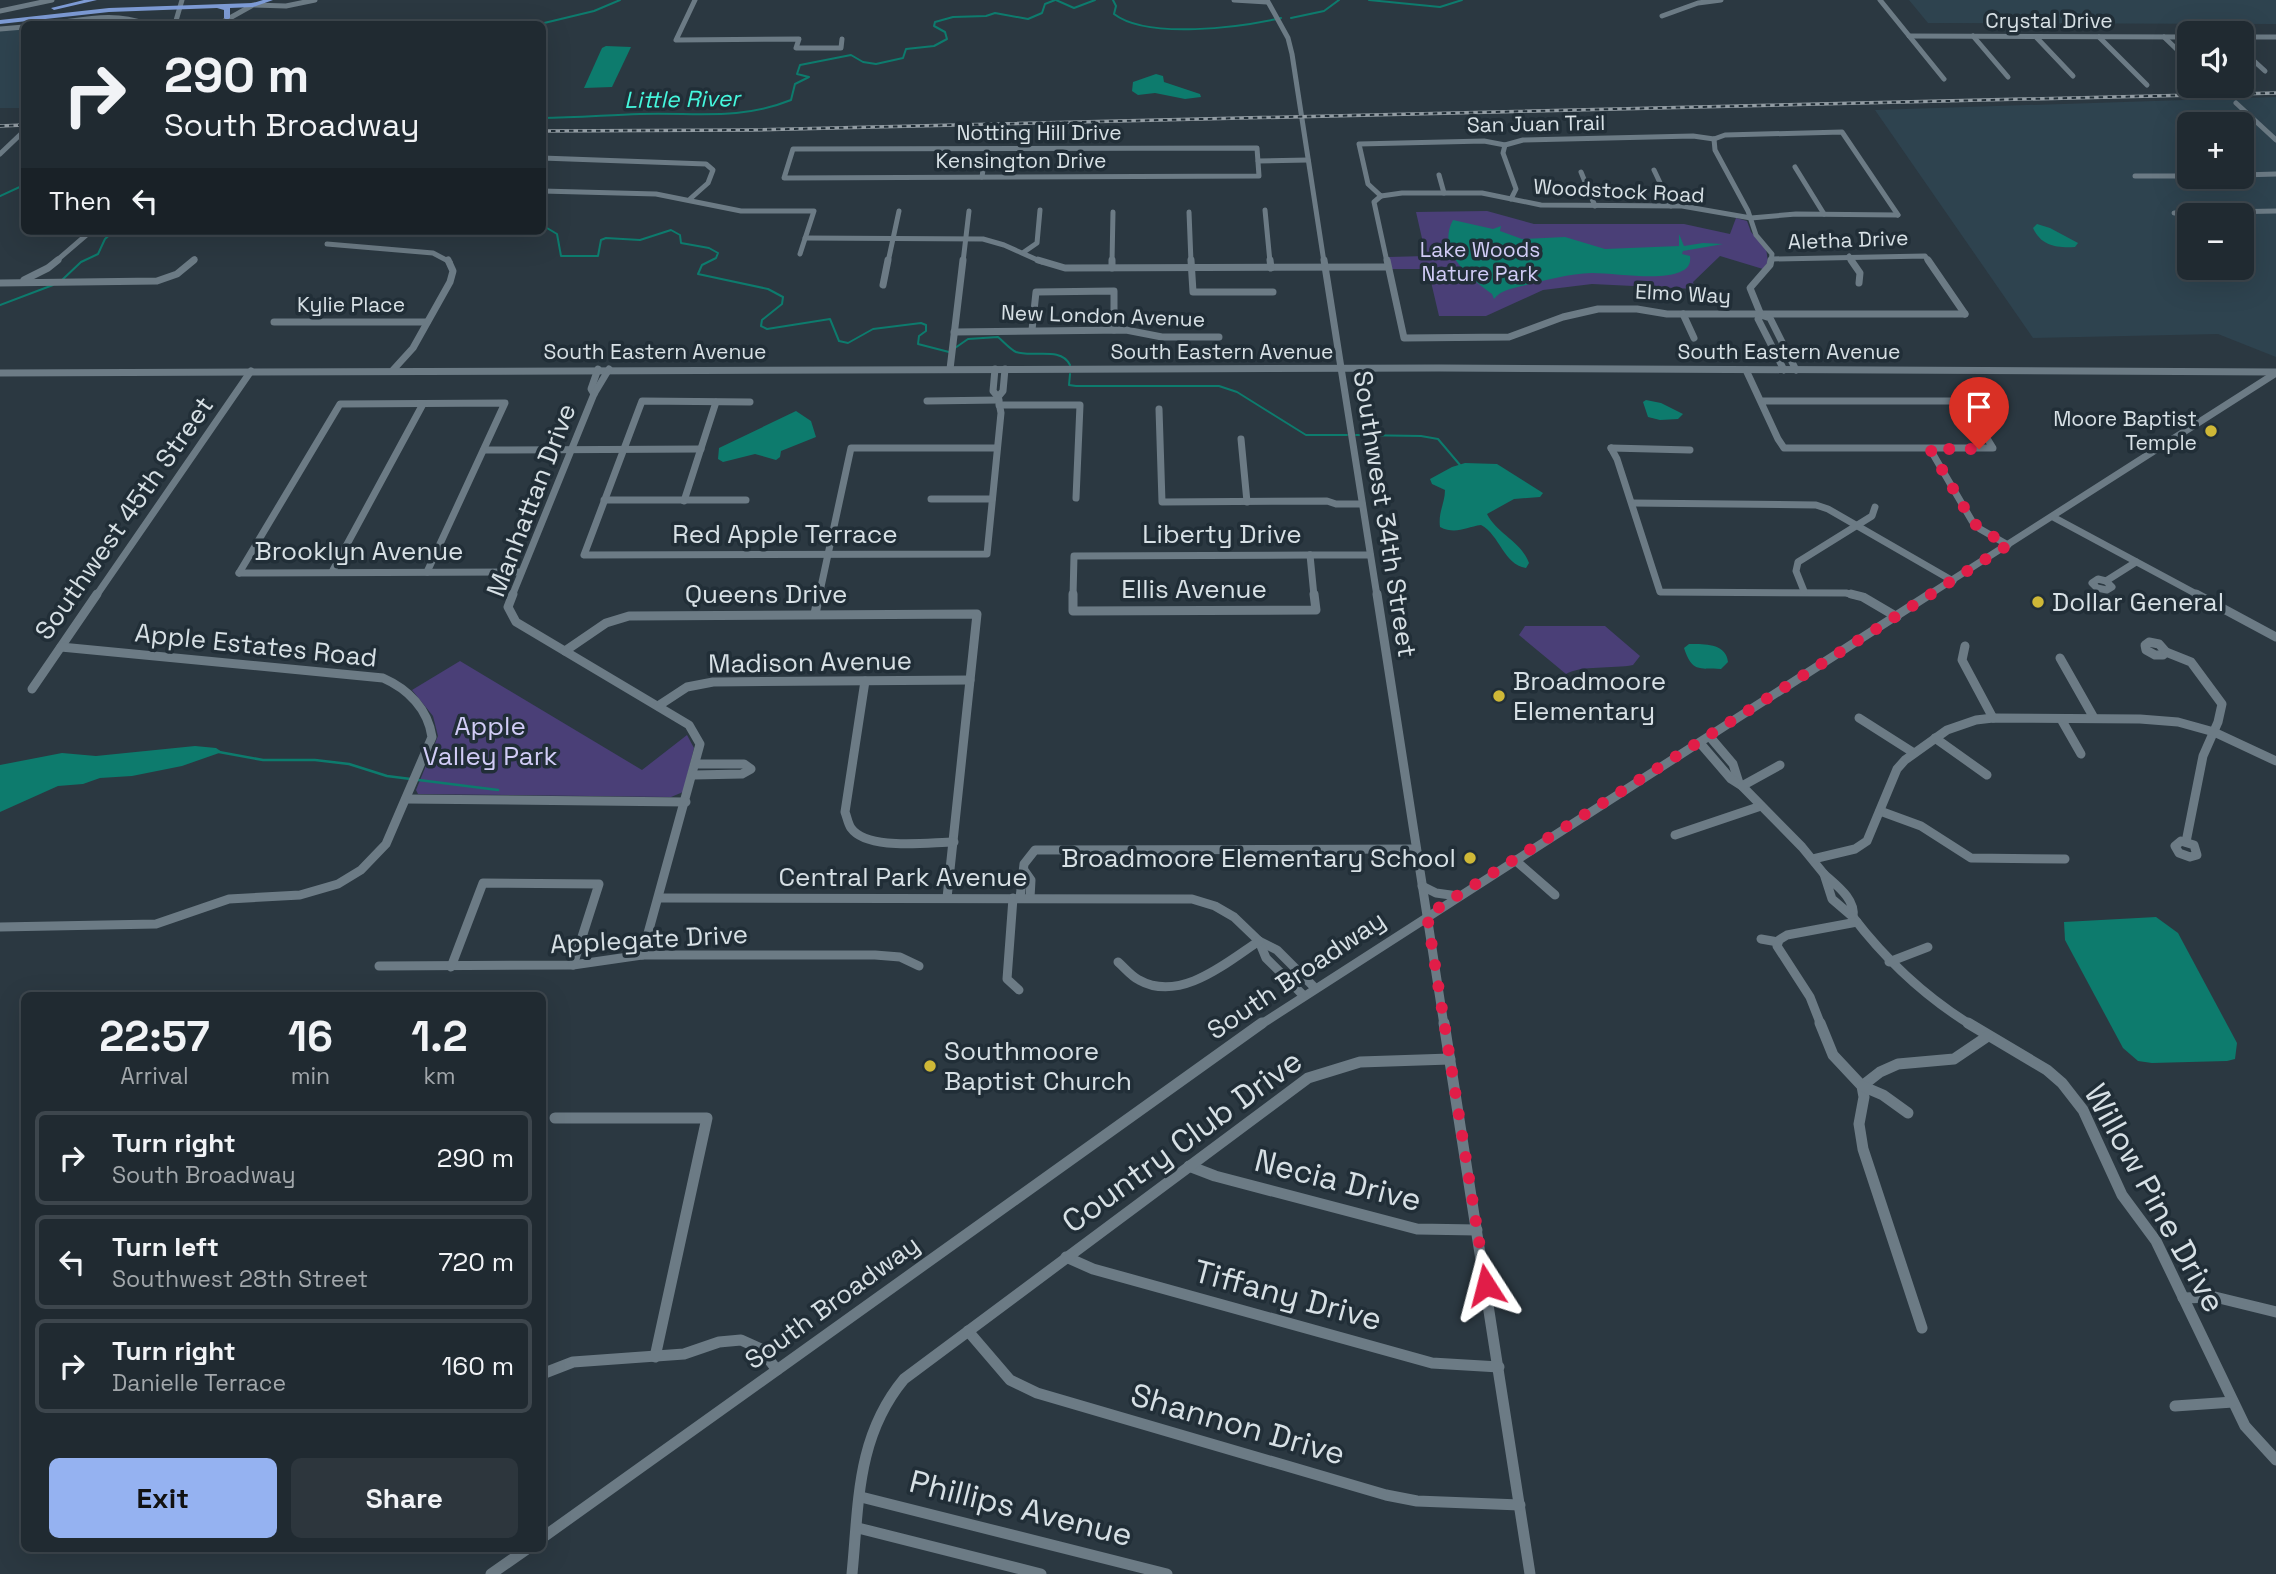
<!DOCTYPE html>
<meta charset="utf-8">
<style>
body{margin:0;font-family:"Space Grotesk",sans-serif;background:#2d363d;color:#f1f3f6;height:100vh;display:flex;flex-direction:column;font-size:26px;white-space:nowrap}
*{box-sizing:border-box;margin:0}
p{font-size:23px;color:#a2a7ab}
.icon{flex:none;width:38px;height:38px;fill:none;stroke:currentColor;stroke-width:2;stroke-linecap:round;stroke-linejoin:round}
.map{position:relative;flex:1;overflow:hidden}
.drawer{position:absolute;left:21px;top:992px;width:525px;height:560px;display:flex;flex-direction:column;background:#202a31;border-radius:10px;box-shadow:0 7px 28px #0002,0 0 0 2px #3d464d}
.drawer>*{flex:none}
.top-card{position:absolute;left:21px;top:21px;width:525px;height:214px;border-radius:10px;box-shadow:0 7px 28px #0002,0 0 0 2px #3d464d;background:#202a31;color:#f1f3f6;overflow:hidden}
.fabs{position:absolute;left:2177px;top:21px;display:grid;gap:14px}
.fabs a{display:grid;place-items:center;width:77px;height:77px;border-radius:10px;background:#202a31;box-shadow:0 7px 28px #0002,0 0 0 2px #3d464d;font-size:35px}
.pin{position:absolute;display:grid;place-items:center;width:60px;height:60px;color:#fff;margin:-72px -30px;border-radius:50% 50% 50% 0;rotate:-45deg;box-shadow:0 0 7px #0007}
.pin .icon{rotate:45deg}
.me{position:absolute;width:77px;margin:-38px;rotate:351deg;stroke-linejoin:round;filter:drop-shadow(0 0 5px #0008)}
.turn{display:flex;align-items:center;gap:24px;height:147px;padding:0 28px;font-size:32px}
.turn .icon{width:91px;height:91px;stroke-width:2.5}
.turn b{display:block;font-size:49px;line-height:60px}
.then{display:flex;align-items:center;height:66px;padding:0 28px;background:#0003;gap:14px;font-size:26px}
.eta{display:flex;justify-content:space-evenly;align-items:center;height:119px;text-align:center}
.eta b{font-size:42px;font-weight:700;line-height:49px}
.primary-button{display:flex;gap:14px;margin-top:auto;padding:14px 28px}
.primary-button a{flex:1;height:80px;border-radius:10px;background:#95b2f1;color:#111;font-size:28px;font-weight:700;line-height:80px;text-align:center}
.primary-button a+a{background:#2d363d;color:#f1f3f6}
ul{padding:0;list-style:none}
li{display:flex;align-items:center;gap:21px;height:94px;margin:0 14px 10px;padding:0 14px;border:4px solid #3d464d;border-radius:10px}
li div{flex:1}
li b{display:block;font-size:26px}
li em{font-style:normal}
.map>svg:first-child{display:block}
</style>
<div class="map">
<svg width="2276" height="1574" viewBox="0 0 2276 1574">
<rect width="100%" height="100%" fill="#2b3841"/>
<g fill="#2e434f" fill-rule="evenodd">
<polygon points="1909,0 2276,0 2276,24 1928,23"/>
<polygon points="24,26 24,108 0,108 0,29"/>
<path d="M 2276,97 L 2276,357 L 2218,334 L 2033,338 L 1875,110 ZM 2189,124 L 2242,124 L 2242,177 L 2189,177 ZM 2189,215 L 2242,215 L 2242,268 L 2189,268 Z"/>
</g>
<g fill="#4a3f77">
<polygon points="1487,211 1534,224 1684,224 1730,234 1736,218 1747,221 1751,232 1766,248 1768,262 1763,269 1720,256 1693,282 1695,289 1592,284 1543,290 1486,316 1439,316 1428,269 1391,269 1389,257 1426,256 1416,212"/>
<path d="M 1525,626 L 1605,626 L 1640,656 L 1633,665 C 1613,669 1581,665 1566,674 L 1519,635 Z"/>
<polygon points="460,661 642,770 687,735 694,748 683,792 671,797 418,794 416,790 438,736 433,716 412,690"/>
</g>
<g fill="#0d7b6d">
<polygon points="606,46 631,47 612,87 584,88 602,48"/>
<polygon points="1156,74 1163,76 1164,82 1200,94 1201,97 1185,99 1155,93 1138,95 1132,91 1133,82"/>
<path d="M 1453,220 L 1493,229 L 1501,226 L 1500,231 L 1522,239 L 1565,237 L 1605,249 L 1679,246 L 1679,234 L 1684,246 L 1703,243 L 1723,244 L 1683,251 L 1682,254 L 1690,256 C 1691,264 1688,269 1680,272 C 1660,281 1615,273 1592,273 C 1568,274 1546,280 1522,286 C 1511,289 1501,290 1494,299 L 1492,294 C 1469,277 1436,252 1453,220 Z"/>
<path d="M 2037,224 L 2050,228 L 2078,243 L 2075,247 C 2057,248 2041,246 2033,228 Z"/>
<polygon points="1646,400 1661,403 1683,414 1678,419 1660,420 1648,417 1643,402"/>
<polygon points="796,411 811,421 816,437 781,451 780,457 776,460 755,454 723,462 718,459 719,448"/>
<path d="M 1465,463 L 1497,464 L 1543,493 L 1540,497 L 1514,499 L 1487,514 C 1497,534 1521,541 1529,563 L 1526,568 C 1503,564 1500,535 1481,525 C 1466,527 1456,535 1440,527 C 1438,512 1445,503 1445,490 L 1432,484 L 1430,479 L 1452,467 Z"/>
<path d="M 1689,644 C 1704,644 1726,643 1728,662 L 1721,669 C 1698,668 1692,672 1684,648 Z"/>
<polygon points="195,746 216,748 222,752 182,766 132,776 100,778 83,784 58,786 0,812 0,765 62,753 96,756"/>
<polygon points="2156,917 2178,933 2237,1043 2235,1059 2227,1061 2152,1063 2138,1061 2123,1048 2065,940 2064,922"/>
</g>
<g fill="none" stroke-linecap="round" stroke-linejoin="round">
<g stroke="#0d7b6d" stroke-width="2">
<polyline points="1056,0 1074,8 1095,0"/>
<path d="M 1113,0 L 1116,6 L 1114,14 C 1148,40 1241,27 1281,18"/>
<polyline points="1369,0 1440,7 1462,0"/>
<polyline points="1291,18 1324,11 1339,0"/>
<polyline points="540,24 594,11 620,0"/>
<path d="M 542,118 C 575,118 607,115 640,114 C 694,112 739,121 791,100 L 795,84 L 809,77 L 797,74 L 800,65 L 851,55 L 863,62 L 876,64 L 903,58 L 906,49 L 934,46 L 947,39 L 945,32 L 934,26 L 935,22 L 953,17 L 986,16 L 995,13 L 1028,19 L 1042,13 L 1045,4 L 1055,0"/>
<polyline points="0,196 24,185"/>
<polyline points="542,225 557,234 561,256 598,256 601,240 606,238 640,240 671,230 680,235 681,243 709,248 718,253 716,258 702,265 698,274 768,289 783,297 782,304 762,320 761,326 767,329 830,319 839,341 848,343 873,329 921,323 926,325 926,331 919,336 918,344 949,352"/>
<polyline points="62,280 81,262 98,254 105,239 114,231"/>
<polyline points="0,305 53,285"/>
<path d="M 955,348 L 968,339 L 998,337 C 1003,341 1010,349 1016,352 C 1032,358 1061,346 1070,365"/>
<polyline points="1070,374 1069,385 1076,386 1219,386 1237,392 1306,435 1347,435"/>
<polyline points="1356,435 1421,436 1438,439 1460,465"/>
</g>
<polyline stroke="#0d7b6d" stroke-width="2.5" points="219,752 263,760 315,760 349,764 387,776 498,790"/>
<g stroke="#6c7b85" stroke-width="5">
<polyline points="695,0 676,40 799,39 796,48 841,48 842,39"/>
<polyline points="1234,0 1267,2"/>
<polyline points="1267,0 1288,38 1292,54 1324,262"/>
<polyline points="1880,0 1944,79"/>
<polyline points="0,11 52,0"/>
<polyline points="1662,16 1698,3 1721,0"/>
<path d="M 47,24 C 79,21 114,11 145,24"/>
<polyline points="175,24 182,0"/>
<polyline points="219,24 253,5 286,6 315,0"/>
<polyline points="0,29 24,27"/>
<polyline points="1909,36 2189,37"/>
<polyline points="1973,36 2008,77"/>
<polyline points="2036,37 2073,76"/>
<polyline points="2099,37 2147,85"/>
<polyline points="2164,37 2189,61"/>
<polyline points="2242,37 2276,37"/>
<polyline points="2242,50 2265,71"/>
<polyline points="2236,103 2276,140"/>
<polyline points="1714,139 1725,135 1842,132 1898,215"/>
<polyline points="1714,139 1715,150 1748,211 1756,235 1772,254 1771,262"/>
<polyline points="1505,145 1503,153 1516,189 1511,199"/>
<polygon points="1257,148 1259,176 784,178 793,149"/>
<polyline points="0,154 24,131"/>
<polyline points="542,158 706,164 713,170 708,183 690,199"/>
<polyline points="1258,161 1308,160"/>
<polyline points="1795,167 1824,214"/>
<polyline points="1654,170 1671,206"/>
<polyline points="1581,172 1595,206"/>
<polyline points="1439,175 1444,193"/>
<polyline points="2242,175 2276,174"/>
<polyline points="2135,176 2189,176"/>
<polyline points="982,177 986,149"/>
<polyline points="542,191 656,194 741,211 814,211 800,254"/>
<polyline points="1381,196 1374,202 1387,262"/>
<polyline points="1381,196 1402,193 1482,193 1541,205 1682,206 1751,218 1796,214 1898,215"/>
<polyline points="1381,196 1368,184 1359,144 1484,141 1505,145 1523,140 1693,136 1714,139"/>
<polyline points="1265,210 1270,262"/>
<polyline points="1189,212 1191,262"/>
<polyline points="2174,213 2276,211"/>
<polyline points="805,238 983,239 1004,245 1042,262"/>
<polyline points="327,244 433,253 450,262"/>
<polyline points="1024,252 1037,243 1040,210"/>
<polyline points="1849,256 1853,262"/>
<polyline points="1772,259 1925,256 1929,262"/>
<polyline points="55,262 91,231"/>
<polyline points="192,262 195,259"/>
<polyline points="888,262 899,211"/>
<polyline points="963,262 969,211"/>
<polyline points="1112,262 1113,212"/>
</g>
<g stroke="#6c7b85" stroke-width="7">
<polyline points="1038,260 1065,268 1387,267"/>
<polyline points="1191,260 1193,292 1273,292"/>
<polyline points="1270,260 1271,268"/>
<polyline points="1324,260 1377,596"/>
<polyline points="1387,260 1404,338 1509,337 1563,317 1598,309 1637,309 1667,314 1965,314"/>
<polyline points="1851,260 1860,273 1859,283"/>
<polyline points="1928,260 1965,314"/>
<polyline points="1112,268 1112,260"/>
<polyline points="24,280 48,268 58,260"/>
<polyline points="0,283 157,281 177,274 194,260"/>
<polyline points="883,285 888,260"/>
<polyline points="1683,314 1694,338"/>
<polyline points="1761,315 1750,288 1770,265 1771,260"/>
<polyline points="274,322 427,322"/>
<polyline points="1032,330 1036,292 1114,291 1114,330"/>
<polyline points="954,332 1126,330 1162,337 1219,337"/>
<polyline points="950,369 963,260"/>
<polyline points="393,370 413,348 450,282 453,271 448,260"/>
<polyline points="1746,370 1778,439 1784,448 1993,448 1964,401 1761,401"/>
<polyline points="1784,370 1758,319 1761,315 1770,318 1796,370"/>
<polyline points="0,373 1439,368 2276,372"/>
<polyline points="594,394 591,389 598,369"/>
<polyline points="998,397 1003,391 1005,369"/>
<polyline points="927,401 999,400"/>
<polyline points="750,402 642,401 584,555 987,554 1001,413 998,397 993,391 995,369"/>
<polyline points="999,405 1080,405 1076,498"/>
<polyline points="1159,409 1162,502 1327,501 1336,504 1362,504"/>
<polyline points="1241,439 1247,502"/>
<polyline points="1611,448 1617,459 1660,592 1846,593 1858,596"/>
<polyline points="1611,448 1690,450"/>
<polyline points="1930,449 1972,521 1980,529 2008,545"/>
<polyline points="484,450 701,449"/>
<polyline points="931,499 992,499"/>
<polyline points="604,500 746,500"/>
<polyline points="684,501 716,402"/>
<polyline points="1632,503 1816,505 1828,509 1953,581"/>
<polyline points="2053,517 2200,596"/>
<polyline points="1310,555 1314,596"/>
<polyline points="1310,555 1370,555"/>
<polyline points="332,572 423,404"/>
<polyline points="239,573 340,404 505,403 427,572"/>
<polyline points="239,573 521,572"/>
<polygon points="2098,579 2106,581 2112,587 2107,590 2097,588 2092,583"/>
<polyline points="2106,581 2136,562"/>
<polyline points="1804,591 1796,571 1798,562 1872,516 1875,507"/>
<polyline points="96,596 251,371"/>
<polyline points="512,596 594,394 609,369"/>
<polyline points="819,596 851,448 997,448"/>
<polyline points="1073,596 1074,556 1310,555"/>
<polyline points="1927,596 2276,373"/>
</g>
<g stroke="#6c7b85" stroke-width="9">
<polyline points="513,594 508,607 516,622 689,725 700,744 642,955"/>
<polyline points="1073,594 1073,611 1316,610 1314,594"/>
<polyline points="1377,594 1444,1025"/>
<polyline points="1851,594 1863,597 1897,617"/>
<polyline points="2196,594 2276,637"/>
<polyline points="815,614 819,594"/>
<polygon points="2149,642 2159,644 2166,652 2163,655 2155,655 2146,650 2145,645"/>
<polyline points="1965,646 1962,660 1993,718"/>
<polyline points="565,651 606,623 629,616 977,614 947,898"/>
<polyline points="2166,652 2191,662 2222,704 2218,722 2203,756 2186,842"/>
<polyline points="2060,658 2094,718"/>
<path d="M 865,681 L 845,812 C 847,817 848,824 851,828 C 867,851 929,842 954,842"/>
<polyline points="32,689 97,594"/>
<polyline points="658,706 687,687 713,682 970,680"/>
<polyline points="1859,718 1914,753"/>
<polyline points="2061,719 2081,754"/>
<polyline points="1710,737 1733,764 1739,783"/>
<polyline points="1935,738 1987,775"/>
<polyline points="1700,743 1731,779 1742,786 1802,847 1824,874"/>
<polyline points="694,775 742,774 751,769 744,764 697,764"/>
<polyline points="1742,786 1780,765"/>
<polyline points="406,799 686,802"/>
<polyline points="1880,811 1921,826 1971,858 2065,859"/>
<polyline points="1675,835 1761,806"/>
<polygon points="2181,841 2194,845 2197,855 2190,857 2179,853 2175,846"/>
<polyline points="1813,859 1855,849 1867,841 1897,769 1905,760 1947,730 1976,720 1993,718 2140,719 2178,722 2214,732 2276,761"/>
<polyline points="1515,860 1555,895"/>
<polyline points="1024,870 1031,880 1030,898"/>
<path d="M 1824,874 C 1836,885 1856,899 1853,917 L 1832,899 Z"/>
<polyline points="1422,886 1436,893 1458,896"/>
<polyline points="659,898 1192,899 1215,906 1234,917 1259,941 1277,950 1315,988"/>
<polyline points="1013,898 1007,979 1019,990"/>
<polyline points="1020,898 1024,864 1035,850 1416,849"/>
<path d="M 1853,917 C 1886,960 1924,996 1971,1025"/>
<path d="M 0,927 L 156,924 L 229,899 L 300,895 L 338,884 L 361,870 L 386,844 L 432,737 C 428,709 408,689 383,678 L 61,647"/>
<polyline points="1761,939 1778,942"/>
<polyline points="1259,941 1266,958 1303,995"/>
<path d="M 1118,962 C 1125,968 1131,976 1139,980 C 1180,1003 1226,963 1259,941"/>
<polyline points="1889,962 1928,947"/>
<polyline points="379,966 573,965 642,955 875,955 900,957 919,966"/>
<polyline points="451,967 483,883 599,884 573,965"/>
<polyline points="1260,1025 1930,594"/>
<polyline points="1821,1025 1810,997 1777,946 1779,940 1787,935 1857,922"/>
</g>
<g stroke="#6c7b85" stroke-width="11">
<polyline points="1444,1023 1530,1574"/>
<polyline points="1820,1023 1833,1055 1862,1086 1864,1097 1859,1124 1863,1149 1922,1328"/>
<polyline points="1968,1023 2047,1070 2062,1083 2083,1110 2122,1195 2156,1241 2245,1426 2276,1460"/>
<polyline points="1862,1086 1880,1072 1898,1064 1954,1059 1988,1036"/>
<polyline points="1862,1086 1883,1095 1908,1113"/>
<polyline points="555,1118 707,1118 655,1357"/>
<polyline points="1189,1166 1215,1176 1417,1229 1477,1230"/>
<polyline points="1066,1257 1093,1269 1432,1363 1499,1367"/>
<polyline points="2183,1298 2215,1297 2276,1312"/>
<polyline points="968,1331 1010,1380 1037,1393 1386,1495 1417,1501 1520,1505"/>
<polyline points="542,1374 573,1362 684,1354 719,1342 741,1340 761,1349 777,1370"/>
<polyline points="2175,1406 2233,1402"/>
<polyline points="861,1497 1167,1574"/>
<polyline points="858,1528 1041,1574"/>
<polyline points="542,1538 1262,1023"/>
<polyline points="491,1574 527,1549"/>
<path d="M 852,1574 C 859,1503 856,1437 904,1379 L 1308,1078 L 1360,1062 L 1450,1059"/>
</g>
<g fill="#7d9bd5" fill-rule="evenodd">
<polygon points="84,0 97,0 54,10 51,8"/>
<polygon points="263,0 273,0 253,7 230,8 230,18 227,20 224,18 224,10 217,8 109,12 0,24 0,20 109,8 253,3"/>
</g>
<g stroke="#929ca3" stroke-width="3.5">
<g id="rail">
<polyline points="0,126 24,125"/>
<polyline points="542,131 750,130 2276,93"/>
</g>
</g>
<use href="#rail" stroke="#212e37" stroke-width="2" stroke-dasharray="4.5" stroke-linecap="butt"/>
</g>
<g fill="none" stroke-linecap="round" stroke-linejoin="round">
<polyline stroke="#e11d48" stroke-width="12" stroke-dasharray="0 21.6" points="1486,1285 1427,915 2008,545 1980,529 1972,521 1930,449 1979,449"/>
</g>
<g fill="#cfb837" stroke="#212e37" stroke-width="2.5">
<circle cx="2211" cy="431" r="7"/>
<circle cx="2038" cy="602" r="7"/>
<circle cx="1499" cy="696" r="7"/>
<circle cx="1470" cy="858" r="7"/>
<circle cx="930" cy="1066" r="7"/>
</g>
<g text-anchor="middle" stroke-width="7" stroke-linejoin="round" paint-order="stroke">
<g font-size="21" fill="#d7e0e5" stroke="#212e37">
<text x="2049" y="28">Crystal Drive</text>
<text transform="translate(1536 124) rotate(-1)" y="7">San Juan Trail</text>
<text x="1039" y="140">Notting Hill Drive</text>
<text x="1021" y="168">Kensington Drive</text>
<text transform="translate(1619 191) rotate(3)" y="7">Woodstock Road</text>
<text transform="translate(1848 240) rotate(-2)" y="7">Aletha Drive</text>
<text transform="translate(1683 294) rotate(3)" y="7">Elmo Way</text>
<text x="351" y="312">Kylie Place</text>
<text transform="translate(1103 316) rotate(2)" y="7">New London Avenue</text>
<text x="655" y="359">South Eastern Avenue</text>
<text x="1222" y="359">South Eastern Avenue</text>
<text x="1789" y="359">South Eastern Avenue</text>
</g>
<g font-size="21" fill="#d1ccf6" stroke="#212e37">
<text x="1480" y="257">Lake Woods<tspan x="1480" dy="24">Nature Park</tspan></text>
</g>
<g font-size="21" fill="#d7e0e5" stroke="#212e37" text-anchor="end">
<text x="2197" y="426">Moore Baptist<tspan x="2197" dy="24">Temple</tspan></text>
</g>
<g font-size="23" font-style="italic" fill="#45f7dd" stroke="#212e37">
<text transform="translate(682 99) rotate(-1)" y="8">Little River</text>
</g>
<g font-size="26" fill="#d7e0e5" stroke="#212e37">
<text transform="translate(531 500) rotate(-69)" y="9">Manhattan Drive</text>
<text transform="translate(1385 514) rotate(81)" y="9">Southwest 34th Street</text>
<text transform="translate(124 518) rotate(-55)" y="9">Southwest 45th Street</text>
<text x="785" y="543">Red Apple Terrace</text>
<text x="1222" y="543">Liberty Drive</text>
<text x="359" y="560">Brooklyn Avenue</text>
<text x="1194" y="598">Ellis Avenue</text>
<text x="766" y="603">Queens Drive</text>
<text transform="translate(256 645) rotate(6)" y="9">Apple Estates Road</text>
<text transform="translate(810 662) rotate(-1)" y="9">Madison Avenue</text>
<text x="903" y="886">Central Park Avenue</text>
<text transform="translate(649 939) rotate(-3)" y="9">Applegate Drive</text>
<text transform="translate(1296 975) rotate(-34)" y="9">South Broadway</text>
<text transform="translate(832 1302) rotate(-36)" y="9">South Broadway</text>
</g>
<g font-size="26" fill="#d7e0e5" stroke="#212e37" text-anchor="start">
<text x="2052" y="611">Dollar General</text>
<text x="1513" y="690">Broadmoore<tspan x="1513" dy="30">Elementary</tspan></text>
<text x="1456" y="867" text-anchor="end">Broadmoore Elementary School</text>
<text x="944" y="1060">Southmoore<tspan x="944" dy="30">Baptist Church</tspan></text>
</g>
<g font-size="26" fill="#d1ccf6" stroke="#212e37">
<text x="490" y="735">Apple<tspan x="490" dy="30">Valley Park</tspan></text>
</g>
<g font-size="32" fill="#d7e0e5" stroke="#212e37">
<text transform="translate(1182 1141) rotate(-36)" y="11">Country Club Drive</text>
<text transform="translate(1338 1180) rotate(14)" y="11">Necia Drive</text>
<text transform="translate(2155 1198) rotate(61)" y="11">Willow Pine Drive</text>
<text transform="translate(1288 1295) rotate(15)" y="11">Tiffany Drive</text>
<text transform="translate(1238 1424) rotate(16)" y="11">Shannon Drive</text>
<text transform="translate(1021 1508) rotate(14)" y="11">Phillips Avenue</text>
</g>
</g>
</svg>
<div class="fabs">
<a><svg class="icon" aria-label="sound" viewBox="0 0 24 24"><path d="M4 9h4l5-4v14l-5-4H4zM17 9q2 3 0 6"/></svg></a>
<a>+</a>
<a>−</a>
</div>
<div class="pin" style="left:1979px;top:449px;background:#d93025"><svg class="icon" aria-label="arrive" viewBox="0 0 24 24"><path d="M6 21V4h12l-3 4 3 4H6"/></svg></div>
<svg class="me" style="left:1486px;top:1285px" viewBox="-20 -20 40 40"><path d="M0-17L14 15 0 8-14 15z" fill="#e11d48" stroke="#fff" stroke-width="4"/></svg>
<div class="top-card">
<div class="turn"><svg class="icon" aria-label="right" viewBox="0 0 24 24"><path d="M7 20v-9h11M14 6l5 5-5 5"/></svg><div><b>290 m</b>South Broadway</div></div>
<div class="then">Then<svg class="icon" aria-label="left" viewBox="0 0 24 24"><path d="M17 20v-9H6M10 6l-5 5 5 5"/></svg></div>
</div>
<section class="drawer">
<div class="eta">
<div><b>22:57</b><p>Arrival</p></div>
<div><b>16</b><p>min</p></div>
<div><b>1.2</b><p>km</p></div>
</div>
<ul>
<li><svg class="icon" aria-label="right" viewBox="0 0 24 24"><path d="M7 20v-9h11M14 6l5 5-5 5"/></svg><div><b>Turn right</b><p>South Broadway</p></div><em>290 m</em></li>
<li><svg class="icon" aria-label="left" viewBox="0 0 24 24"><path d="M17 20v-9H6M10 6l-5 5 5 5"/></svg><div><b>Turn left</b><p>Southwest 28th Street</p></div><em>720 m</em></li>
<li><svg class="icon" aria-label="right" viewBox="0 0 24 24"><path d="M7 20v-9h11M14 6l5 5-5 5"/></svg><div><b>Turn right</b><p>Danielle Terrace</p></div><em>160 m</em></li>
</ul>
<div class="primary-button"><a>Exit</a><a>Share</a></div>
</section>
</div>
